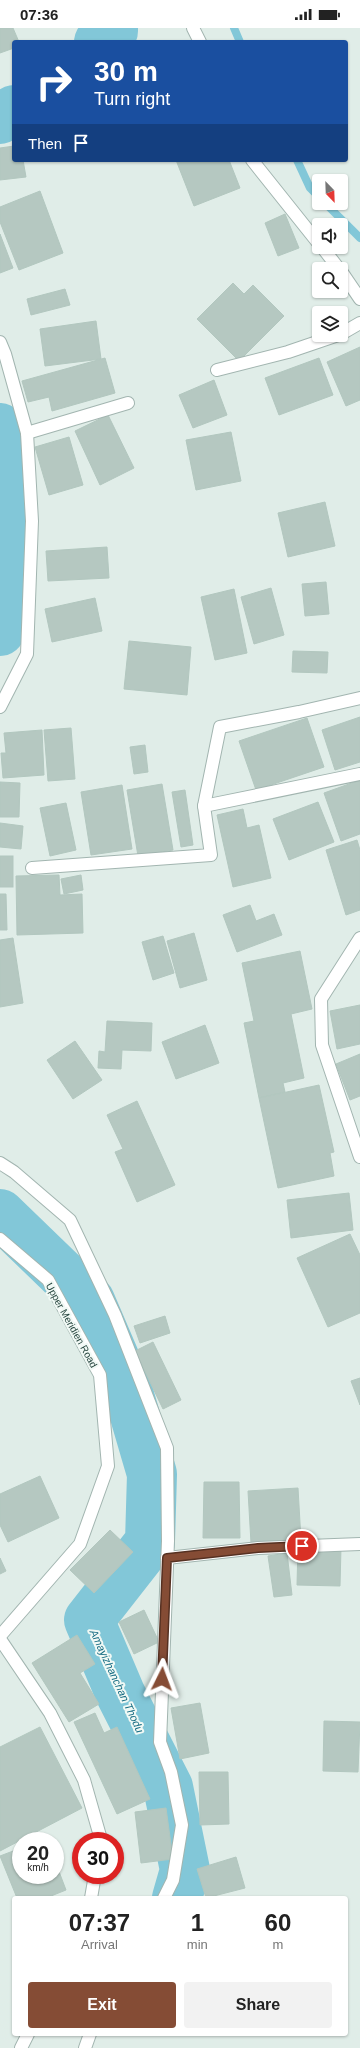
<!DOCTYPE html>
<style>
body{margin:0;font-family:Helvetica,sans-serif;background:#f2f2f2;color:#222;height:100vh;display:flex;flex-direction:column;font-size:15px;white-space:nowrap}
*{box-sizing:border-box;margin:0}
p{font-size:13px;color:#767676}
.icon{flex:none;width:22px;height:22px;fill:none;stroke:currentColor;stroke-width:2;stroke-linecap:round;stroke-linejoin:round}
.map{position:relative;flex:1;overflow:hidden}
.side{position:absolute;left:12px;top:1868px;width:336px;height:140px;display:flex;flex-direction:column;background:#fff;border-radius:4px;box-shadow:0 1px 3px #0004}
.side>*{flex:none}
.hud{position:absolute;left:12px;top:12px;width:336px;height:122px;border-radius:4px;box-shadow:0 1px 3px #0004;background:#1a4fa0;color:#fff;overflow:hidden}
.needle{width:26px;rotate:157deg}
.tools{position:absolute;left:312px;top:146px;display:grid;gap:8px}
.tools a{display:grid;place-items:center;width:36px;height:36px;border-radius:4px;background:#fff;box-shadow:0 1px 3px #0004;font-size:20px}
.speed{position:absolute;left:12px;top:1804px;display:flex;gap:8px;font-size:20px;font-weight:700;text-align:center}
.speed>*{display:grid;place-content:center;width:52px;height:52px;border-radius:50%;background:#fff;box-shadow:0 1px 3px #0004;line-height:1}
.speed small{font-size:10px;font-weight:400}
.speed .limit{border:6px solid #d22;background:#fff;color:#111}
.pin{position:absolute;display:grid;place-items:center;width:34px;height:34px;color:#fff;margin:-17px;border:2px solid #fff;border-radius:50%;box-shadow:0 1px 4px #0007}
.me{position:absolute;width:44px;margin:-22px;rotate:3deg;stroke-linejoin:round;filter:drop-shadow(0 0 3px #0008)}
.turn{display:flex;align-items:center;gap:14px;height:84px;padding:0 16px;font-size:18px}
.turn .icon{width:52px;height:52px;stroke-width:2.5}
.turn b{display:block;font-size:28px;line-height:34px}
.then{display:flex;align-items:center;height:38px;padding:0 16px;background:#0003;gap:8px;font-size:15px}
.eta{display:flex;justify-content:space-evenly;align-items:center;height:68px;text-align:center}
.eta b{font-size:24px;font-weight:800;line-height:28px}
.primary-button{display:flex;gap:8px;margin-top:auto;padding:8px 16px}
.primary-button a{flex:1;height:46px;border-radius:4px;background:#854c35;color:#fff;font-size:16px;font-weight:800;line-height:46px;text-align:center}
.primary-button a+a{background:#f2f2f2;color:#222}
.status{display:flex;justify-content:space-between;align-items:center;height:28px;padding:0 20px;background:#fff;direction:ltr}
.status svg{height:11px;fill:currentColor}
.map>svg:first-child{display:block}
</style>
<div class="status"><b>07:36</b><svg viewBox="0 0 49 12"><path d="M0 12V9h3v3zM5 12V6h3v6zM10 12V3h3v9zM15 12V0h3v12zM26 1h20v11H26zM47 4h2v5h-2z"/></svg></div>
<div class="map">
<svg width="360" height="2020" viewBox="0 0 360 2020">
<rect width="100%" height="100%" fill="#e0ede8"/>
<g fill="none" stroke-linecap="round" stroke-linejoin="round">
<g stroke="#82c7d8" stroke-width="8">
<polyline points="234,0 240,14"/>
<polyline points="297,132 310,160 319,169"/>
<polyline points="325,175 360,210"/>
</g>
<g stroke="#82c7d8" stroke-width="50">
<polyline points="99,14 113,3 113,0"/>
<polyline points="0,91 14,82"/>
<path d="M 0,400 C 9,425 8,444 9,469 C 11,514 13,559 0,603"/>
<polyline points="0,1186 90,1273 126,1357 152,1446 150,1514 89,1592 120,1665 168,1759 185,1842 177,1870"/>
</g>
</g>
<g fill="#b5c8c1" stroke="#b2c7bf">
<polygon points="0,0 13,0 19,14 14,14 14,20 0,25"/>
<polygon points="14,118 14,132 23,132 26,149 0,152 0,120"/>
<polygon points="176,132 229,132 240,160 194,178"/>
<polygon points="40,163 63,225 19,242 0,194 0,179"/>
<polygon points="285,186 299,220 278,228 265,195"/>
<polygon points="0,206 13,240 0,245"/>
<polygon points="233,255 244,266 253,257 284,288 239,333 197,291"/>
<polygon points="65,261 70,277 31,287 27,271"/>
<polygon points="96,293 101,331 45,338 40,301"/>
<polygon points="360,319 360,372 346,378 327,334"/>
<polygon points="105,330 115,365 52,383 49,369 28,374 22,353"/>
<polygon points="319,330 333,367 279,387 265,350"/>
<polygon points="214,352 227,387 193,400 179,367"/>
<polygon points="108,387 134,440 100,457 75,403"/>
<polygon points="231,404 241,453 196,462 186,412"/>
<polygon points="69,409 83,457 49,467 35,419"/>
<polygon points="325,474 335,518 288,529 278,485"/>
<polygon points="107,519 109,550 48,553 46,523"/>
<polygon points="326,554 329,586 305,588 302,556"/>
<polygon points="271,560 284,607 254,616 241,569"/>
<polygon points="234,561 247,625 215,632 201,569"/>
<polygon points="95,570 102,603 52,614 45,581"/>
<polygon points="129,613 191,619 187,667 124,661"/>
<polygon points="293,623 328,624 327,645 292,644"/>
<polygon points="360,689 360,734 335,742 322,702"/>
<polygon points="307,690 324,739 256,762 239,713"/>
<polygon points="71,700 75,751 48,753 44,702"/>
<polygon points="42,702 44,747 3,750 1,725 6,725 4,705"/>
<polygon points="145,717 148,744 134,746 130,719"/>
<polygon points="360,752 360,806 341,813 324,765"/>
<polygon points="0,754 20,755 19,789 0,789"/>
<polygon points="162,756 173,822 138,828 127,762"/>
<polygon points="122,757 132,821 91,827 81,764"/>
<polygon points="185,762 193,817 181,819 172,764"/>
<polygon points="318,774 334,814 289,832 273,791"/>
<polygon points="66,775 76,822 50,828 40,780"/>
<polygon points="243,781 247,800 259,797 271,850 233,859 217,787"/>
<polygon points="0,795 23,798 21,821 0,819"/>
<polygon points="357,812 360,822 360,882 346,887 326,822"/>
<rect x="0" y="828" width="13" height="31"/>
<polygon points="59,847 60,867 82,866 83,905 17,907 16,848"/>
<polygon points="81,847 83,862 64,866 61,851"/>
<polygon points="0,866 6,866 7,902 0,902"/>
<polygon points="250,877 256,893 274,886 282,907 237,924 223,887"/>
<polygon points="194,905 207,952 180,960 167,913"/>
<polygon points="163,908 174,945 153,952 142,914"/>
<polygon points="13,910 23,975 0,979 0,912"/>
<polygon points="300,923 312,981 291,986 304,1050 283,1055 285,1064 259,1070 244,995 254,993 242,935"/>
<polygon points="360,977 360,1016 337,1021 330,983"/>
<polygon points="107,993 152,995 151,1023 122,1022 121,1041 98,1040 99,1023 105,1024"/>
<polygon points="205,997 219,1035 176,1051 162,1014"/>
<polygon points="75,1013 102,1052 73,1071 47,1032"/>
<polygon points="360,1026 360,1068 350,1072 336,1036"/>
<polygon points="319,1057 334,1124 330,1125 334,1148 278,1160 259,1070"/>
<polygon points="137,1073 175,1157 137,1174 115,1124 123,1121 107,1087"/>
<polygon points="349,1165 353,1202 291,1210 287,1172"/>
<polygon points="350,1206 360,1227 360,1285 328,1299 297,1230"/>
<polygon points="165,1288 170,1305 140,1315 134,1298"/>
<polygon points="153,1314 181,1372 163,1381 135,1323"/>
<polygon points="360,1350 360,1377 351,1353"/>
<polygon points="40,1448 59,1490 8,1514 0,1497 0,1466"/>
<polygon points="204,1454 239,1454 240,1510 203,1510"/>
<polygon points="298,1460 301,1512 251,1515 248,1463"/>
<polygon points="110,1502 133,1524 94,1565 70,1542"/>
<polygon points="298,1518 341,1519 340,1558 297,1557"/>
<polygon points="287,1525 292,1567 274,1569 268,1528"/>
<polygon points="0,1530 6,1543 0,1546"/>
<polygon points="144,1582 159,1614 134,1626 119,1594"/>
<polygon points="77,1607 95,1636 80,1645 99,1676 69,1694 32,1635"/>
<polygon points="200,1675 209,1725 180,1731 171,1680"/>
<polygon points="95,1685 104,1705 117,1699 150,1771 117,1786 74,1694"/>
<polygon points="324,1693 360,1694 358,1744 323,1743"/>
<polygon points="40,1699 82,1780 0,1823 0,1719"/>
<polygon points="199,1744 228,1744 229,1796 200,1797"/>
<polygon points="166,1780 173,1831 141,1835 135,1784"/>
<polygon points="21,1820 21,1847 55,1847 55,1833 66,1862 46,1870 17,1870 0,1828"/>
<polygon points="236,1829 245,1860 206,1870 197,1841"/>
</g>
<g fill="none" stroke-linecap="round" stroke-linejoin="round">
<g stroke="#a2b5b0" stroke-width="14">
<g id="minor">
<polyline points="193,0 200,14"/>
<polyline points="252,132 319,216"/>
<polyline points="322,219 339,241"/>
<polyline points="341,243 360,271"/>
<polyline points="341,306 360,295"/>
<polyline points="0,314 5,326 27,405 32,493 27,626 0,679"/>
<polyline points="217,342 288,324 338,307"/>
<polyline points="27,405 128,375"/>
<polyline points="204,778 220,699 299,684 360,670"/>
<polyline points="32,840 211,827 204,778 360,746"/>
<polyline points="360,910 321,971 322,1017 360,1129"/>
<polyline points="0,1135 14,1144 70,1192 115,1287 167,1420 168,1513 160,1714 171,1744 182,1797 173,1852 164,1870"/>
<polyline points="0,1211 48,1252 100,1347 108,1438 80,1516 0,1608"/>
<polyline points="167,1530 258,1520 360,1516"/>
<polyline points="0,1611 50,1685 84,1752 100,1808 100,1813"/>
<polyline points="91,1870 95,1847"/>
<polyline points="21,2020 28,2006"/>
<polyline points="85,2020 90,2006"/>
</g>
</g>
<use href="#minor" stroke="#fff" stroke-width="12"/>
</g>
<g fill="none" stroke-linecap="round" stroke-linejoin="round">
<g stroke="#563122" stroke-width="10">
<polyline id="route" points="162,1651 167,1530 258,1520 302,1518"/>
</g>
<use href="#route" stroke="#854c35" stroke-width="7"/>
</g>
<g text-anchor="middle" stroke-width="4" stroke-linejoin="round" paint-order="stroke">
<g font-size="10" fill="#1f3f38" stroke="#f1f9f5">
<text transform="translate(72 1297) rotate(61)" y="4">Upper Meridien Road</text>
</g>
<g font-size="11" font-style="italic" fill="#136a81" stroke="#f1f9f5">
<text transform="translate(117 1653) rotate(65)" y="4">Amayizhanchan Thodu</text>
</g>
</g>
</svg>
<div class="tools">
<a><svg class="needle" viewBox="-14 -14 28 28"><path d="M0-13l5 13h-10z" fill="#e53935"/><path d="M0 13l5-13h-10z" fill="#767676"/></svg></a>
<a><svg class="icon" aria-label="sound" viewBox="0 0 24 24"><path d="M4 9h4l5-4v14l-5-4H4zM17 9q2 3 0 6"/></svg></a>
<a><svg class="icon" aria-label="search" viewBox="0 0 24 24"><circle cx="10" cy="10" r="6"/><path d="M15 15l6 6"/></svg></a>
<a><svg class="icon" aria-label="layers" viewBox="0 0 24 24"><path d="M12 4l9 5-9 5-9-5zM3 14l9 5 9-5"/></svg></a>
</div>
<div class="speed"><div>20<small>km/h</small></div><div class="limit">30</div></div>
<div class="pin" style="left:302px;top:1518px;background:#d93025"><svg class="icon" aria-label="arrive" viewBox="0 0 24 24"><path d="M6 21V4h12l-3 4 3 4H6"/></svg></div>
<svg class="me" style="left:162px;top:1651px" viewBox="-20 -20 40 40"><path d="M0-17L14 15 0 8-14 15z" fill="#854c35" stroke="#fff" stroke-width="4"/></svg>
<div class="hud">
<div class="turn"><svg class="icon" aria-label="right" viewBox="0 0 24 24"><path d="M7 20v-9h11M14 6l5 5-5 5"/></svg><div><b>30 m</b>Turn right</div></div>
<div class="then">Then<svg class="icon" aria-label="arrive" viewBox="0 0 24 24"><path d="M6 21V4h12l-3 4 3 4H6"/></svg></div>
</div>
<section class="side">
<div class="eta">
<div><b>07:37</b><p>Arrival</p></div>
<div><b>1</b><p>min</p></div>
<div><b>60</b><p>m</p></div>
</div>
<div class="primary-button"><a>Exit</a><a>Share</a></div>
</section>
</div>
